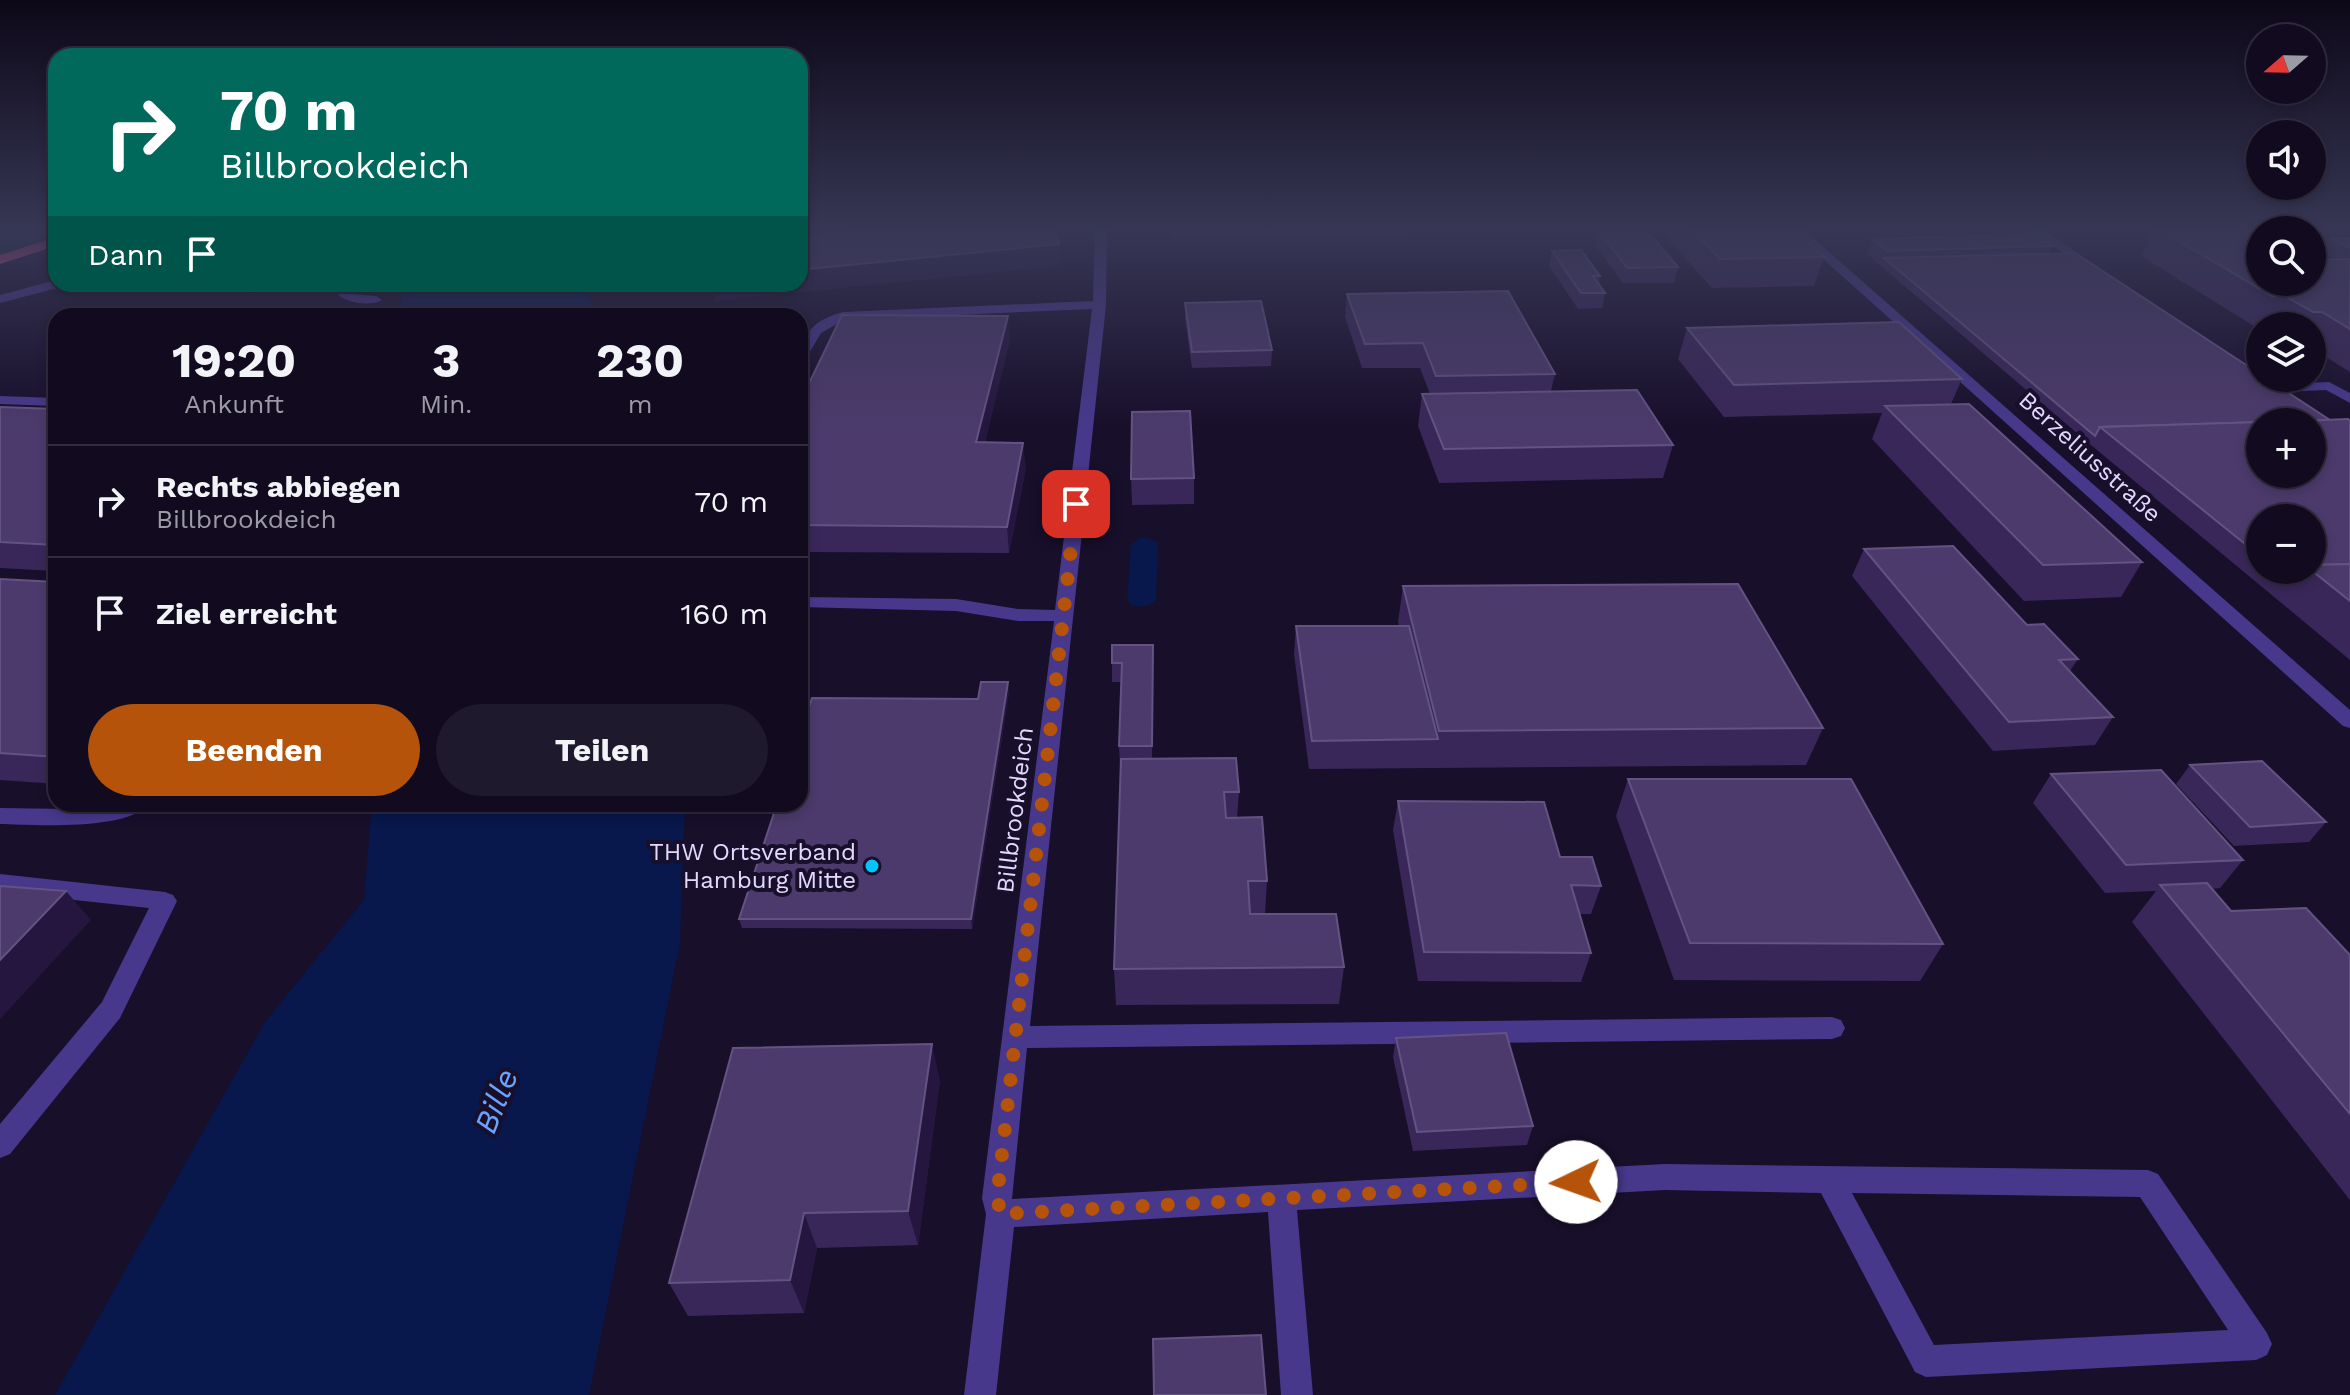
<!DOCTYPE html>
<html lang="de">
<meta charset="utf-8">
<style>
body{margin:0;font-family:"Work Sans",sans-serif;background:#1f192d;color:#f1f3f6;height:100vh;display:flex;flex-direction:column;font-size:30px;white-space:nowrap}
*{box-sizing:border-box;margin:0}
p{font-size:26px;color:#9c9ba5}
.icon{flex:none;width:44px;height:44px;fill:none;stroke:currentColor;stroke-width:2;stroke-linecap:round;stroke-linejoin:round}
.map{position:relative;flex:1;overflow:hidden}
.side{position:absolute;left:48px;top:308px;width:760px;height:504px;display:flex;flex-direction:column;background:#120b20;border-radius:24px;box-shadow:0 4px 12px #0003,0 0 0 2px #312b3e}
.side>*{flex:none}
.hud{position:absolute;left:48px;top:48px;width:760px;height:244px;border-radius:24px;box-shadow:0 4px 12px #0003,0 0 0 2px #312b3e;background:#00695c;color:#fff;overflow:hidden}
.needle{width:52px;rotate:250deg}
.fabs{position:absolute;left:2246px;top:24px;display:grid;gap:16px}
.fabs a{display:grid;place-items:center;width:80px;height:80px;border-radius:50%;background:#120b20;box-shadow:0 4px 12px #0003,0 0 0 2px #312b3e;font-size:40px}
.pin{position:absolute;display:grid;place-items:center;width:68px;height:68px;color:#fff;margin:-34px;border-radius:16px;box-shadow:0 4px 12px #0006}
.me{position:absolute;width:88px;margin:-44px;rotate:267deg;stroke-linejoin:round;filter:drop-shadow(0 0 6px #0008)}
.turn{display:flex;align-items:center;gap:28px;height:168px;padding:0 40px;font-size:36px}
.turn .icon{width:104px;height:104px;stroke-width:2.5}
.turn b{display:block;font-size:56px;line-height:68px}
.then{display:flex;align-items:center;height:76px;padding:0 40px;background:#0003;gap:16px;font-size:30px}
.eta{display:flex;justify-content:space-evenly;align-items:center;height:136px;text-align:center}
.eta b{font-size:48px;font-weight:700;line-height:56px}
.cta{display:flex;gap:16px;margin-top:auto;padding:16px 40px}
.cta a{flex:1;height:92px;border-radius:48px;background:#b45309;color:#fff;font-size:32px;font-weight:700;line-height:92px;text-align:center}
.cta a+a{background:#1f192d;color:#f1f3f6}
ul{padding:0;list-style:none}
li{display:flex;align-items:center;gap:24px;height:112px;padding:0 40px;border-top:2px solid #312b3e}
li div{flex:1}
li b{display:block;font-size:30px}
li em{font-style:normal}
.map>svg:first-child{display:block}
</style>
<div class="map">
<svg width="2350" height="1395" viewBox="0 0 2350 1395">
<rect width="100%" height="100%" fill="#180f2b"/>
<polygon fill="#123235" points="0,230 56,230 56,232 0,255"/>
<g fill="#08174c">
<polygon points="363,284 583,284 597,316 405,316 399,288"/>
<path d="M 1140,538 L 1149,538 L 1158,543 L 1156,600 C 1151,607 1139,608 1131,605 L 1127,600 L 1131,544 Z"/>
<polygon points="372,804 685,804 680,943 589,1395 55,1395 265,1022 364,900"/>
</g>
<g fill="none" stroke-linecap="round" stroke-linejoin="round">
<g fill="#47388c" fill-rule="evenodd">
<path d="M 1095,230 L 1107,230 L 1106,305 L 1030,1026 L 1832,1017 L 1841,1020 L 1845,1028 L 1841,1036 L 1832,1039 L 1027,1048 L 1012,1199 L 1665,1164 L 2148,1170 L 2158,1174 L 2267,1333 L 2272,1344 L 2267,1355 L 2256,1360 L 1926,1377 L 1915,1372 L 1821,1193 L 1665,1190 L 1297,1210 L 1313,1395 L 1281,1395 L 1268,1212 L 1014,1227 L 996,1395 L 964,1395 L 986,1214 L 982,1198 L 1054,621 L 1018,621 L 956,611 L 800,607 L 800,597 L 956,599 L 1018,609 L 1055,610 L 1092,309 L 844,320 L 821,333 L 805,360 L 800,361 C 800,333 816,319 843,312 L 1093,301 ZM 1852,1193 L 2140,1197 L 2228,1330 L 1934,1345 Z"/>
<polygon points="1791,230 1804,230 2350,710 2350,728 2343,726"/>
<polygon points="2030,230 2044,230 2098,267 2088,270"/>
<polygon points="56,280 56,284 63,284 61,287 0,303 0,295"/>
<path d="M 337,284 L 349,284 L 351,294 L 376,296 L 382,300 C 371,307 345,303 336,293 Z"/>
<polygon points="2329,382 2350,393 2350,403 2326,390 2277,392 2270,388 2277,384"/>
<polygon points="0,396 56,398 56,406 0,404"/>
<path d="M 112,804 L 147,804 C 131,831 29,825 0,824 L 0,808 L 69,809 Z"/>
<polygon points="0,874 165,892 173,895 177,901 120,1018 10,1154 0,1158 0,1124 102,1002 149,908 0,892"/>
</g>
<polygon fill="#ff548e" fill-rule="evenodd" points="56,237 56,246 0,264 0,255"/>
</g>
<g fill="#392759" fill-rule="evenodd">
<polygon points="1173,230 1411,230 1411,235 1174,238"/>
<polygon points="1660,230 1795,230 1824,257 1814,286 1712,288"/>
<polygon points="2154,230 2242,230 2260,282 2334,259 2321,252 2330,238 2350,238 2350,372 2312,348 2312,326 2254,326 2141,256"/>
<polygon points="1600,232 1678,267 1674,283 1623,283 1596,247"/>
<path d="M 1872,239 L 2053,246 L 2049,253 L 2330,420 L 2350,421 L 2350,660 L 2091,445 L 1867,254 ZM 2260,518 L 2312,570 L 2260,570 Z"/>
<polygon points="1552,251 1600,276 1599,284 1605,293 1602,308 1578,309 1549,266"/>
<polygon points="1347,294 1555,374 1551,391 1673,445 1663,478 1439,483 1418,426 1422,394 1430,394 1420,368 1362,368 1345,317"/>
<polygon points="1185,303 1272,350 1271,366 1192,368 1185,319"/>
<polygon points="1687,328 1962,379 1951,404 2142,562 2121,597 2024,601 1872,439 1882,413 1724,417 1678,359"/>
<polygon points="1010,339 985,442 1026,468 1009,553 800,552 800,402"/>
<polygon points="0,407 56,409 56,571 0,568"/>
<polygon points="1194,478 1194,504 1132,505 1131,479"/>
<polygon points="1864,549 2027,625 2078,659 2070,671 2113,717 2095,745 1993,751 1852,576"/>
<polygon points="0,579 56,582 56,784 0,780"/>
<polygon points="1403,586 1823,728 1806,765 1309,769 1294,654 1296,626 1399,626 1398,622"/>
<polygon points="1153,645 1152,759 1239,792 1237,818 1267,881 1265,914 1344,967 1339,1004 1116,1005 1114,969 1121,766 1120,766 1119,746 1121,682 1112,682 1112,663"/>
<polygon points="1009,692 972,929 742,928 739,919 978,699"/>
<polygon points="2190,765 2326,822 2309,842 2234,846 2176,784"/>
<polygon points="2051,774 2243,860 2220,888 2212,889 2231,911 2350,955 2350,1200 2132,922 2156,891 2105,893 2033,803"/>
<polygon points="1628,779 1943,944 1920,981 1674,980 1616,816"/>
<polygon points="1398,801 1560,857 1601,886 1591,914 1580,914 1591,953 1581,982 1418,981 1393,830"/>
<polygon points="1396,1038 1533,1126 1527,1145 1413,1151 1393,1057"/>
<polygon points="940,1080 918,1245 817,1248 804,1313 688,1316 669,1283"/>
</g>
<g fill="#24163f">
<polygon points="800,230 889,230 800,238"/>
<polygon points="1060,244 1061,266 715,301 711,284 800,284 800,270"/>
<polygon points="1008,316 1010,339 979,468 976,442"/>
<polygon points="1023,443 1026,468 1009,553 1007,527"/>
<polygon points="1008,682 1009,692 972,929 971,919"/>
<polygon points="66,891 91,920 0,1019 0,960"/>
<polygon points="932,1044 940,1080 918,1245 908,1211"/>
<polygon points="804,1213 817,1248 804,1313 790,1280"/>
</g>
<g fill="#4b3a6b" stroke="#635382" stroke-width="2">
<polygon points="871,230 1053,230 1060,244 800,270 800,237"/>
<polygon points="1692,230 1795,230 1824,257 1720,259"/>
<polygon points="2160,230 2242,230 2260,240 2260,282 2312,282 2312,260 2350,259 2350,329 2322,312 2313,312 2285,296 2272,296"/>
<polygon points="1600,232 1650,234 1678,267 1627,268"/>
<polygon points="2035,234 2053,246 1887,251 1872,239"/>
<polygon points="2330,238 2350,238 2350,248"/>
<polygon points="1581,250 1600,276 1593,276 1605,293 1581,293 1552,251"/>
<polygon points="2075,253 2260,374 2260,378 2266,378 2330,420 2100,427 2095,436 1884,258"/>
<polygon points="1508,291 1555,374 1436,376 1423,343 1365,344 1347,294"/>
<polygon points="1261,301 1272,350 1192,352 1185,303"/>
<polygon points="842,315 1008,316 976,442 1023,443 1007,527 800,525 800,402"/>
<polygon points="1899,322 1962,379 1734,385 1687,328"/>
<polygon points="1637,390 1673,445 1444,449 1422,394"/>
<polygon points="1969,404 2142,562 2043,565 1885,406"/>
<polygon points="0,407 56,409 56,545 0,542"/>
<polygon points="1190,411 1194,478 1131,479 1132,412"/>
<polygon points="2348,419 2350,421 2350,564 2312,565 2312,518 2260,518 2260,556 2100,427 2260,422 2260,474 2312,474 2312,422 2270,422"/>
<polygon points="1953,546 2027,625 2044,624 2078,659 2059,660 2113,717 2009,722 1864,549"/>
<polygon points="2350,564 2350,601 2311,570 2312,570 2312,565"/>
<polygon points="2278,570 2301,570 2293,582"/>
<polygon points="0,579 56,582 56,757 0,753"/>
<polygon points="1738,584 1823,728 1439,731 1403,586"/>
<polygon points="1296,626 1409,626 1438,739 1312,741"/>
<polygon points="1112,645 1153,645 1152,746 1119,746 1122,663 1112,663"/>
<polygon points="981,682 1008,682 971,919 739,919 777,804 800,804 800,734 812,698 978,699"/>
<polygon points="1236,758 1239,792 1224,792 1226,818 1262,817 1267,881 1248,881 1250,914 1336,914 1344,967 1114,969 1121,759"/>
<polygon points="2262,761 2326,822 2250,827 2190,765"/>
<polygon points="2161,770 2243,860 2126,865 2051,774"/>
<polygon points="1628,779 1851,779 1943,944 1690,943"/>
<polygon points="1398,801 1544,802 1560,857 1592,857 1601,886 1571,885 1591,953 1424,952"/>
<polygon points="2207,883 2231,911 2306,908 2350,955 2350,1114 2160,885"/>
<polygon points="0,886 66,891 0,960"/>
<polygon points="1506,1033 1533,1126 1417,1132 1396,1038"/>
<polygon points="932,1044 908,1211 804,1213 790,1280 669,1283 733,1048"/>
<polygon points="1261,1335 1266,1395 1154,1395 1153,1339"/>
</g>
<linearGradient id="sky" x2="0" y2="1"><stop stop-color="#0d0818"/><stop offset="0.54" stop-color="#373755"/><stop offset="1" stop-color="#373755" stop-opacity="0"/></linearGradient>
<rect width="2350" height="425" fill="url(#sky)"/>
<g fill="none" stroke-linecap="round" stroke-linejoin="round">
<polyline stroke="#b45309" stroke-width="14" stroke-dasharray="0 25.2" points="1076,504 997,1198 1001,1214 1576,1182"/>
</g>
<circle fill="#05c3ff" stroke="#180f2b" stroke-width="3" cx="872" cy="866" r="8"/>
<g text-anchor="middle" stroke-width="8" stroke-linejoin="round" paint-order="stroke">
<g font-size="24" fill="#e3d9ff" stroke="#180f2b">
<text transform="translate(2090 457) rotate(42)" y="8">Berzeliusstraße</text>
<text transform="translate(1015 810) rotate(-83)" y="8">Billbrookdeich</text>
</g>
<g font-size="24" fill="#e3d9ff" stroke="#180f2b" text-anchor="end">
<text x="856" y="860">THW Ortsverband<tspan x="856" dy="28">Hamburg Mitte</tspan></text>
</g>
<g font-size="32" font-style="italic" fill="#67a3ff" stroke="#180f2b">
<text transform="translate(496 1101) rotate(-68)" y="11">Bille</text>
</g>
</g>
</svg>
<div class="fabs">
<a><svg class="needle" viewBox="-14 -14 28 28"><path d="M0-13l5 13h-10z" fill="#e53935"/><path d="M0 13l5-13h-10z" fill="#9c9ba5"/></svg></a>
<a><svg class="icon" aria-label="sound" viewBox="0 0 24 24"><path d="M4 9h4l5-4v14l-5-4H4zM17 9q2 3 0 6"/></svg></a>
<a><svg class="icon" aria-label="search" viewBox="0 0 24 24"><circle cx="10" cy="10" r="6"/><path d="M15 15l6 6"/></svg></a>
<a><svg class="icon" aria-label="layers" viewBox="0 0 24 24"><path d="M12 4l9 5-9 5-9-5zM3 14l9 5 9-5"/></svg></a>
<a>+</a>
<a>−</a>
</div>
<div class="pin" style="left:1076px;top:504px;background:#d93025"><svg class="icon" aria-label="arrive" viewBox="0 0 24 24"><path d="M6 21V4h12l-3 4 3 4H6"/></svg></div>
<svg class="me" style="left:1576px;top:1182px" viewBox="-20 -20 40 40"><circle r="19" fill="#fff"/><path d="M0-13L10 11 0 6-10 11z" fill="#b45309"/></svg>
<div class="hud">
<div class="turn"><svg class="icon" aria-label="right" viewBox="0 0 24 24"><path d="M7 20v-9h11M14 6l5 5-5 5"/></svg><div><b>70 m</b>Billbrookdeich</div></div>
<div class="then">Dann<svg class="icon" aria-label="arrive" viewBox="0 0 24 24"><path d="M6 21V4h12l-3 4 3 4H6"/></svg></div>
</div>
<section class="side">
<div class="eta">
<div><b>19:20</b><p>Ankunft</p></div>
<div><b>3</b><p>Min.</p></div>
<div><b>230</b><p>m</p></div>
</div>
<ul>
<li><svg class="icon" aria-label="right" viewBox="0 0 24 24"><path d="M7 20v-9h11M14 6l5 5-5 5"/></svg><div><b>Rechts abbiegen</b><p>Billbrookdeich</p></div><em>70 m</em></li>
<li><svg class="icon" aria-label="arrive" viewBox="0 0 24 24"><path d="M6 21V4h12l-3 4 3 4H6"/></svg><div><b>Ziel erreicht</b></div><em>160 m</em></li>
</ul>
<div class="cta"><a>Beenden</a><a>Teilen</a></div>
</section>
</div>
